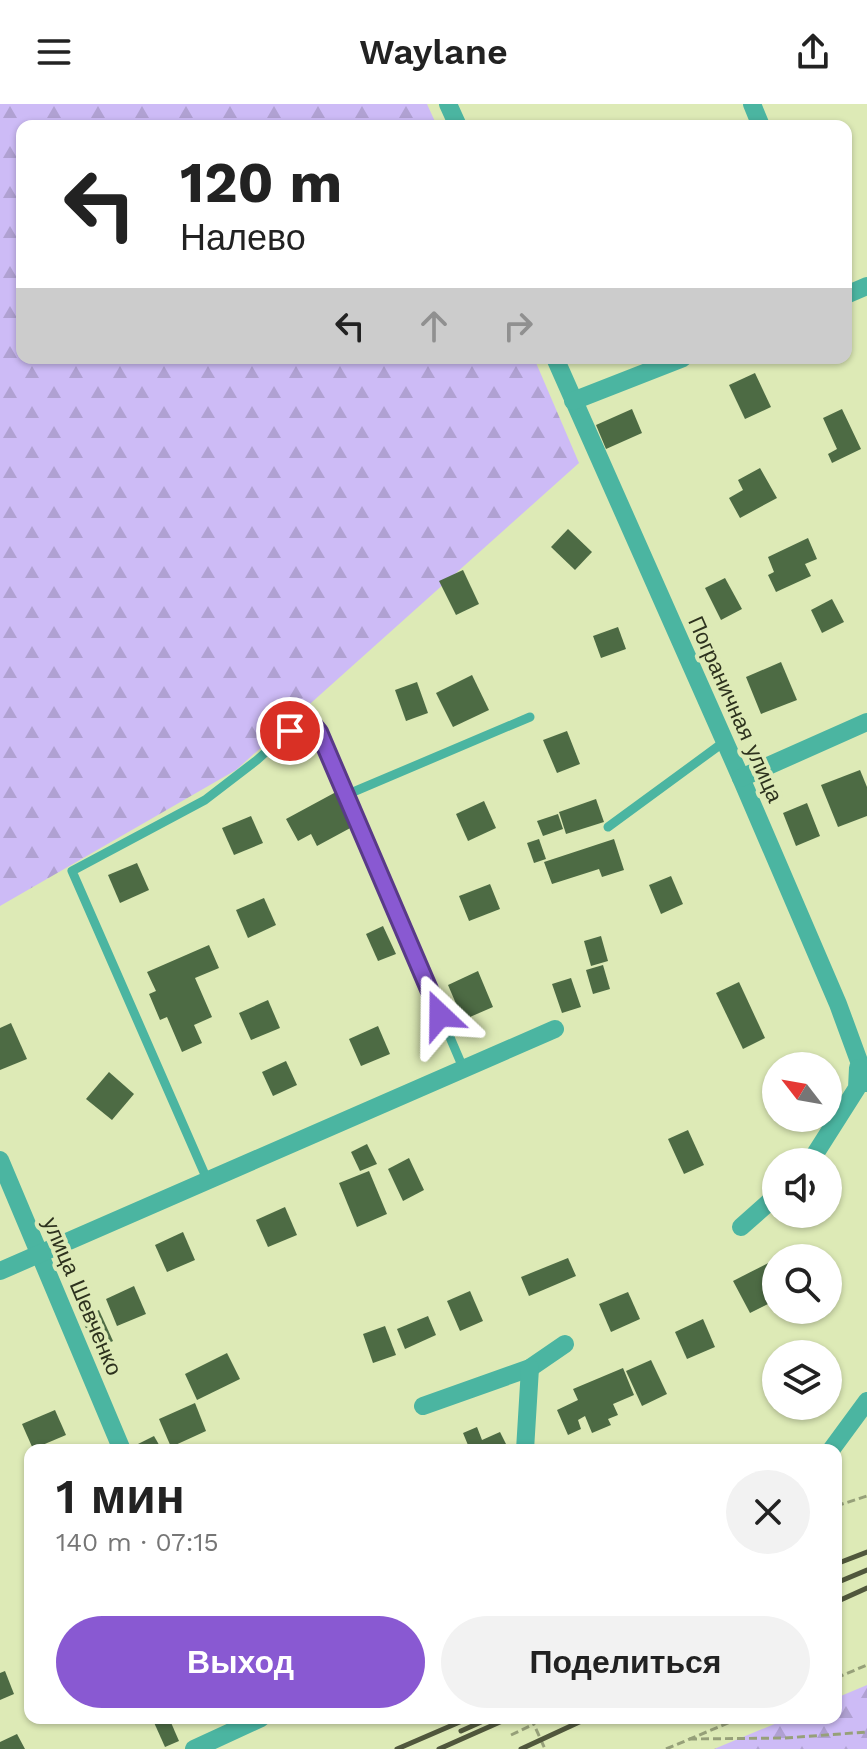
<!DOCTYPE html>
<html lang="ru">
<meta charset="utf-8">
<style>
body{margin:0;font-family:"Work Sans",sans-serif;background:#f2f2f2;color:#222;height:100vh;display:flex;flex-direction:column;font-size:30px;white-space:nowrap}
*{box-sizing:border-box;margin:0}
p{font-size:26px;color:#767676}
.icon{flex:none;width:44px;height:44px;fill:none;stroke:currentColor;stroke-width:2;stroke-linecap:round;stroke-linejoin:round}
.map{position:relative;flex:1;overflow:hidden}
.drawer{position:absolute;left:24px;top:1340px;width:818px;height:280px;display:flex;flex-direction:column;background:#fff;border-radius:16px;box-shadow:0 2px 6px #0004}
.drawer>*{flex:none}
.guide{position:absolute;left:16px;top:16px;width:836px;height:244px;border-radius:16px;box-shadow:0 2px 6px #0004;background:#fff;color:#222;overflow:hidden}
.needle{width:52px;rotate:301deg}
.fabs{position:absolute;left:762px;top:948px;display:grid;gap:16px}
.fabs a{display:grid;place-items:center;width:80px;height:80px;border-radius:50%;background:#fff;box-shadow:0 2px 6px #0004;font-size:40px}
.pin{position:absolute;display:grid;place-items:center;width:68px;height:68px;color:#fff;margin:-34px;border:4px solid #fff;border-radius:50%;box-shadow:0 2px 8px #0007}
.me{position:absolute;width:88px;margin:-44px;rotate:337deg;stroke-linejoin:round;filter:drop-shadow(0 0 6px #0008)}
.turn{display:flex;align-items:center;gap:28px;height:168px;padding:0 32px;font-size:36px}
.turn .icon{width:104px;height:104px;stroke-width:2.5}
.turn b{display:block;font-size:56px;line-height:68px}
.lanes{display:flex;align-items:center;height:76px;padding:0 32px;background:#0003;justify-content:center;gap:40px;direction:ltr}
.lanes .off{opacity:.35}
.round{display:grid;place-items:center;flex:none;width:84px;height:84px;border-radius:42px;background:#f2f2f2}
.headline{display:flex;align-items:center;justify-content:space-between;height:136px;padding:0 32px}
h1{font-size:48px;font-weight:600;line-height:60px}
.button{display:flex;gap:16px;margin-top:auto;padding:16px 32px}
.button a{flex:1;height:92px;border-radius:48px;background:#8959d2;color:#fff;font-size:32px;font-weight:600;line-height:92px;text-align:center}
.button a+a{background:#f2f2f2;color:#222}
header{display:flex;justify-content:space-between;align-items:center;height:104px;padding:0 32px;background:#fff;font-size:36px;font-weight:600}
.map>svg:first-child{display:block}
</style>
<header><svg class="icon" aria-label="menu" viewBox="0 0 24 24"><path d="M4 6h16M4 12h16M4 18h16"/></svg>Waylane<svg class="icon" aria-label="share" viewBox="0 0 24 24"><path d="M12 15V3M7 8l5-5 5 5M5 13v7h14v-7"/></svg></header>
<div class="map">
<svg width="867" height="1645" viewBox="0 0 867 1645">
<defs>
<pattern id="forest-firs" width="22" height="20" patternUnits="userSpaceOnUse" patternTransform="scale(2)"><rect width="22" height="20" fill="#cdbbf6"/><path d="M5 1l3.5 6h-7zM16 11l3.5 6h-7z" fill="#b0a1d2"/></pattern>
</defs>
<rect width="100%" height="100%" fill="#ddeab6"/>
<g fill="url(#forest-firs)">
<polygon points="0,0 427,0 437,22 22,22 22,254 534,254 579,359 236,666 0,802"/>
<polygon points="867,1581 867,1645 714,1645 789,1614 836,1614 836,1594"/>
</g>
<g fill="#4d6b44">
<polygon points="755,269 771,303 745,315 729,281"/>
<polygon points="632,305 642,329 606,345 596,321"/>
<polygon points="842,305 861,345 832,359 828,350 837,345 823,314"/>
<polygon points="760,364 777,394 740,414 729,394 743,386 738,376"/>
<polygon points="568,425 592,448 575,466 551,443"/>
<polygon points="808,434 817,455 805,460 811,472 776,488 768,471 774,468 768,453"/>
<polygon points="463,466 479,500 456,511 439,477"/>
<polygon points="725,474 742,505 721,516 705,484"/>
<polygon points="832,495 844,518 822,529 811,506"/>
<polygon points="618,523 626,545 601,554 593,532"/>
<polygon points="781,558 797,596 761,610 746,573"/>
<polygon points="472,571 489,606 453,623 436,589"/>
<polygon points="417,578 428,609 406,617 395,586"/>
<polygon points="567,627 580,660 557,669 543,636"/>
<polygon points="860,666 867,683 867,712 838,723 821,681"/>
<polygon points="336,688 354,722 317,742 311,730 298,737 286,715"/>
<polygon points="596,695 604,718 566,730 559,708"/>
<polygon points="484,697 496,724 468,737 456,710"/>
<polygon points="807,699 820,732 796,742 783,709"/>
<polygon points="558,710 563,725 543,732 537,717"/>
<polygon points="251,712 263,739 234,751 222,724"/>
<polygon points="539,735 546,755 534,759 527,739"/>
<polygon points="614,735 624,766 602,773 599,765 552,780 544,758"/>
<polygon points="137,759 149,786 120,799 108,771"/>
<polygon points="671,772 683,800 661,810 649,781"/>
<polygon points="490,780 500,805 469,817 459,792"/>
<polygon points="264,794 276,821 248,834 236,806"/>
<polygon points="383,822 396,850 378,857 366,830"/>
<polygon points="601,832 608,857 591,862 584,837"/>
<polygon points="209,841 219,864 195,874 212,913 194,921 202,939 182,948 167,913 160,916 149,890 156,887 147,868"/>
<polygon points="603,861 610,885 593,890 586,866"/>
<polygon points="478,867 493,903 463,916 448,881"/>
<polygon points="571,874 581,903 562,909 552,880"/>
<polygon points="739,878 765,934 743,945 716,889"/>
<polygon points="268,896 280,924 251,936 239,909"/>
<polygon points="11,919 27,955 0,966 0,924"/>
<polygon points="378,922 390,950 361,962 349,935"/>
<polygon points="286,957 297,981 273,992 262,968"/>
<polygon points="109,968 134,990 112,1016 86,995"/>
<polygon points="688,1026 704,1061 684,1070 668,1035"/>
<polygon points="367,1040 377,1060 360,1067 351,1048"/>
<polygon points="409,1054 424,1086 403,1097 388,1065"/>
<polygon points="369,1067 387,1110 357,1123 339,1079"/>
<polygon points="285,1103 297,1131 268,1143 256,1116"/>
<polygon points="183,1128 195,1156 167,1168 155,1141"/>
<polygon points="803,1142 809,1154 778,1154"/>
<polygon points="568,1154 576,1172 529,1192 521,1173"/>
<polygon points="776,1155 776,1196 750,1209 733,1177"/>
<polygon points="134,1182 146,1210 117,1222 106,1195"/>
<polygon points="470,1187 483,1217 460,1227 447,1197"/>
<polygon points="628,1188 640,1215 611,1228 599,1200"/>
<polygon points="99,1206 113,1237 96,1245 81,1214"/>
<polygon points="428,1212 436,1231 405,1245 397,1225"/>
<polygon points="703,1215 715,1243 687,1255 675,1228"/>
<polygon points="385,1222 396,1251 373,1259 363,1230"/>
<polygon points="227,1249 240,1275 197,1296 185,1270"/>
<polygon points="651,1256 667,1290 642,1302 626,1267"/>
<polygon points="623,1264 634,1291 613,1300 618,1311 608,1315 611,1321 592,1329 585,1312 578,1316 581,1325 568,1331 557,1306 578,1296 573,1285"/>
<polygon points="195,1299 206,1327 171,1343 159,1315"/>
<polygon points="55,1306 66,1331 33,1345 22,1320"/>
<polygon points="477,1323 482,1336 500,1328 508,1344 470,1346 463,1329"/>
<polygon points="154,1332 162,1346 139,1346 136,1341"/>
<polygon points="5,1567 14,1590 0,1596 0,1569"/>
<polygon points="152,1614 169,1614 179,1637 165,1643"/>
<polygon points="17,1630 25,1645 0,1645 0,1638"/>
</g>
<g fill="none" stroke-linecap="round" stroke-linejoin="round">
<g stroke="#96a079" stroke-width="3" stroke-dasharray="8 4" stroke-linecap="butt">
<polyline points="836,1402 867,1392"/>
<polyline points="836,1574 867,1561"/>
<polyline points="531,1614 545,1645"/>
<polyline points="511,1631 534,1620"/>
<polyline points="689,1635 785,1634 867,1628"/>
<polyline points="666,1645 740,1614"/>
</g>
<g stroke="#4bb5a1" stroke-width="9">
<polyline points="346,691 530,613"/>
<polyline points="608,723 724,638"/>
<polyline points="206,1073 72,767 205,696 257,656 306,612 319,628 464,966"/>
</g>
<g stroke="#4bb5a1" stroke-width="18">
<polyline points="448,0 458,22"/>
<polyline points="752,0 761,22"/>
<polyline points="846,191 867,182"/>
<polyline points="555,254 741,674 838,900 867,979"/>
<polyline points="573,297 683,254"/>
<polyline points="741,674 867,618"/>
<polyline points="0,1056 122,1346"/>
<polyline points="810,1058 857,984 858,964"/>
<polyline points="741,1123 776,1092"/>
<polyline points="0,1167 555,925"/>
<polyline points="423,1302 530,1264 565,1240"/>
<polyline points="525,1346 530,1264"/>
<polyline points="831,1346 867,1297"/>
<polyline points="194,1645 261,1614"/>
</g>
<g stroke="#50573c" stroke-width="5">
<polyline points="836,1460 867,1448"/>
<polyline points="836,1479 867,1466"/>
<polyline points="836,1498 867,1484"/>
<polyline points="461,1627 490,1614"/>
<polyline points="397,1645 469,1614"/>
<polyline points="439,1645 509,1614"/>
<polyline points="521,1645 588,1614"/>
</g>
</g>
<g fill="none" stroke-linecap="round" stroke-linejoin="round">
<g stroke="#593a88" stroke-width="20">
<polyline id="route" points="290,627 306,612 319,628 440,911"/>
</g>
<use href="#route" stroke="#8959d2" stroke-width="14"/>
</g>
<g text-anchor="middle" stroke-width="8" stroke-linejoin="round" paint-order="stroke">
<g font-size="22" fill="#2d321e" stroke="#ddeab6">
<text transform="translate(736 605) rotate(66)" y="8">Пограничная улица</text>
<text transform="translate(83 1192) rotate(67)" y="8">улица Шевченко</text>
</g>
</g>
</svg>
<div class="fabs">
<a><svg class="needle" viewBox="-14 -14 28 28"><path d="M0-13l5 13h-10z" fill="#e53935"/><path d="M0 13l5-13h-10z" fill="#767676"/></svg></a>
<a><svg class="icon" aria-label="sound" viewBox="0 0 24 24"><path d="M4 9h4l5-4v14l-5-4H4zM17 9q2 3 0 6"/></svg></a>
<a><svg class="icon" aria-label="search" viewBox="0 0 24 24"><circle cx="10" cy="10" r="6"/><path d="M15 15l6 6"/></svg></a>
<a><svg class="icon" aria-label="layers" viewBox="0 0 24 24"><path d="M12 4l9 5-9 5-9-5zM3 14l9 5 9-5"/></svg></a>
</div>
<div class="pin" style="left:290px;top:627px;background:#d93025"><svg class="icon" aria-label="arrive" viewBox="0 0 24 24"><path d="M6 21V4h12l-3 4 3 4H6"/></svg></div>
<svg class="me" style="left:440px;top:911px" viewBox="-20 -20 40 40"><path d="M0-17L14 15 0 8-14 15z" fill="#8959d2" stroke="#fff" stroke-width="4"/></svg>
<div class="guide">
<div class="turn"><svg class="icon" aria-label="left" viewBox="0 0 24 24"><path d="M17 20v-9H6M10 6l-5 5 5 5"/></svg><div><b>120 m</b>Налево</div></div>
<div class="lanes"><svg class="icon" aria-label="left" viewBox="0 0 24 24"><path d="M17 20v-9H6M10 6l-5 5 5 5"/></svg><svg class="icon off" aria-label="ahead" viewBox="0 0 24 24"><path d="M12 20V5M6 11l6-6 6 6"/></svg><svg class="icon off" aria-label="right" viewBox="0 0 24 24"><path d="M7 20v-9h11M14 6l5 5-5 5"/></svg></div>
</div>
<section class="drawer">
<div class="headline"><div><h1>1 мин</h1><p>140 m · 07:15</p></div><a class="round"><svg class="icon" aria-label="close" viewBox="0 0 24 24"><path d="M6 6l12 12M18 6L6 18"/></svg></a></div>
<div class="button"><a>Выход</a><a>Поделиться</a></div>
</section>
</div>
